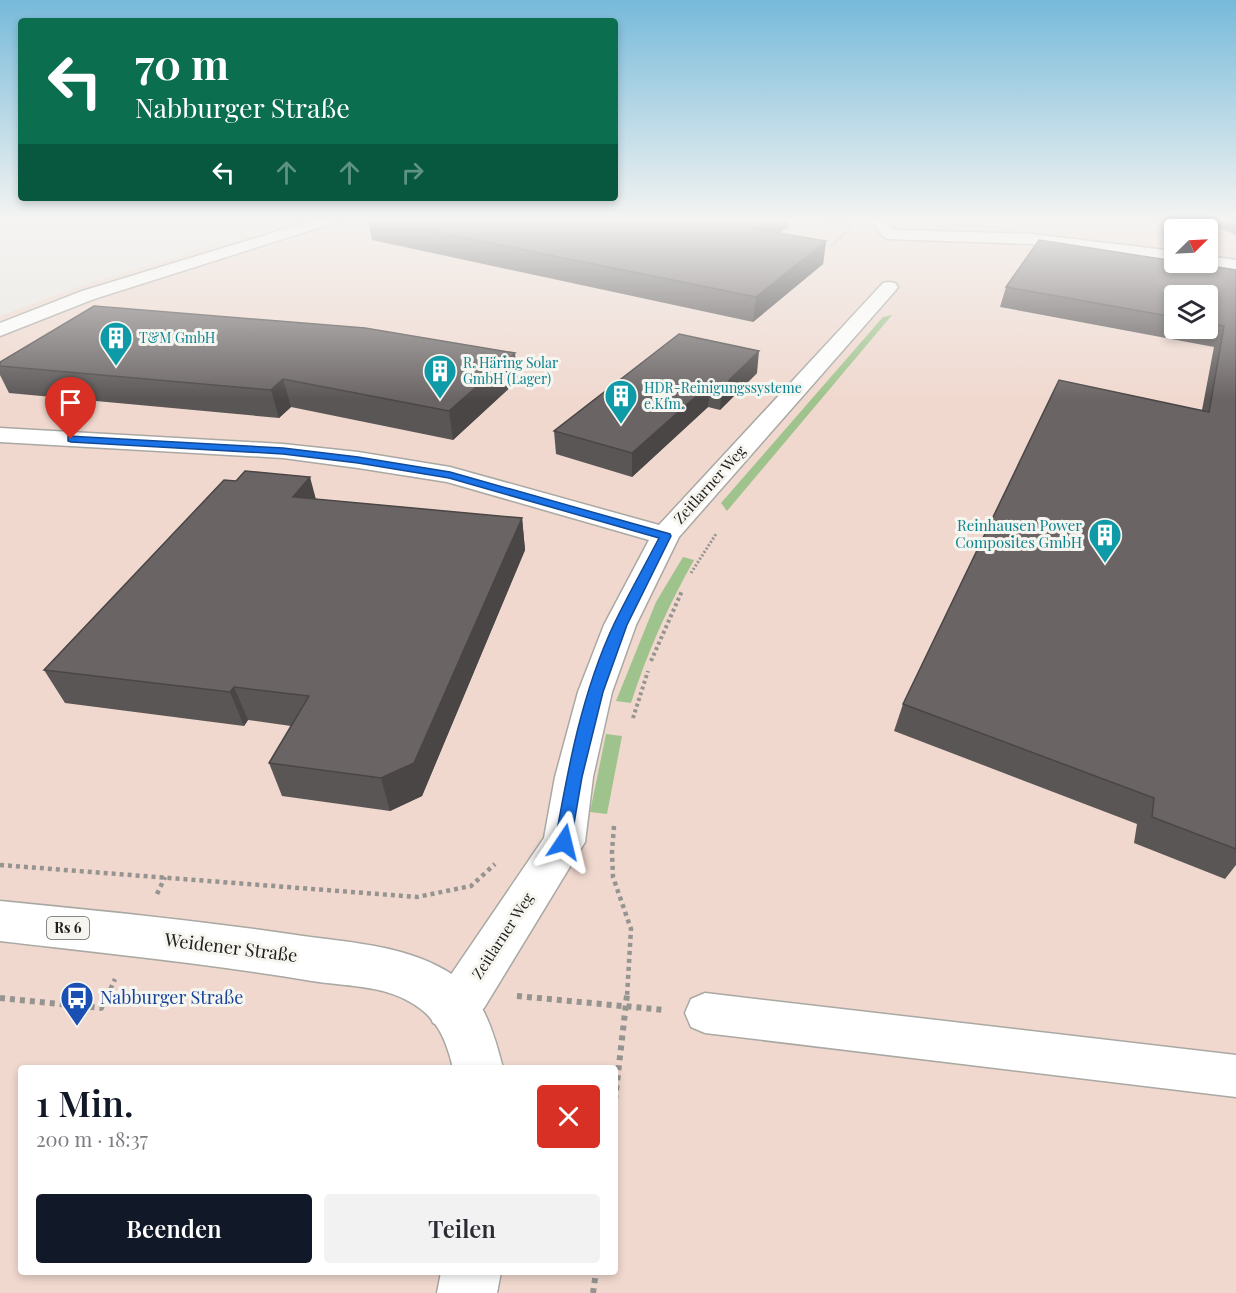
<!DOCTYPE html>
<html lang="de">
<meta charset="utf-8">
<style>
body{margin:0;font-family:"Playfair Display",serif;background:#f2f2f3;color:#2b2b33;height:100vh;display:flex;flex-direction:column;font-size:22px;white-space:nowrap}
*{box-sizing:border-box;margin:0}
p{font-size:20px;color:#7c7c81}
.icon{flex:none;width:33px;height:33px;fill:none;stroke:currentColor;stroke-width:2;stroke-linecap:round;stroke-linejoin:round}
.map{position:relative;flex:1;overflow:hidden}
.sheet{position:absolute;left:18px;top:1065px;width:600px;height:210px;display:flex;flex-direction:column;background:#fff;border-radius:6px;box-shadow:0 3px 9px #0003}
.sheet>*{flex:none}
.guide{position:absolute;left:18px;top:18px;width:600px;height:183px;border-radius:6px;box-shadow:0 3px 9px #0003;background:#0b6e4f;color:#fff;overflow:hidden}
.needle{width:39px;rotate:66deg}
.tools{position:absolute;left:1164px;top:219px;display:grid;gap:12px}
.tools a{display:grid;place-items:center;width:54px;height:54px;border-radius:6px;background:#fff;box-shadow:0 3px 9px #0003;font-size:30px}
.pin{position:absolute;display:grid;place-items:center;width:51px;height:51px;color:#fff;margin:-62px -26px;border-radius:50% 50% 50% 0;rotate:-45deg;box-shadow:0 0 6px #0007}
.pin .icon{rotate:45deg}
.me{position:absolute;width:66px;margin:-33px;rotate:10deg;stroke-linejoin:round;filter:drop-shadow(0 0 4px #0008)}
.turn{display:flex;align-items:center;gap:21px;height:126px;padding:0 18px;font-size:27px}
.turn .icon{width:78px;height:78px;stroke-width:2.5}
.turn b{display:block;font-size:42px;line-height:51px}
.lanes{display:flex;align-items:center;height:57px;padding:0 18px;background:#0003;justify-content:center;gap:30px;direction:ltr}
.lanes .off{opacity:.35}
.round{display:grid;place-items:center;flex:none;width:63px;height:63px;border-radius:6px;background:#f2f2f3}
.overview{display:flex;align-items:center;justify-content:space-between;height:102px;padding:0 18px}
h1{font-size:36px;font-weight:600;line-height:45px;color:#111827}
.cta{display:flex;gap:12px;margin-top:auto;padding:12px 18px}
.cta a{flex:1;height:69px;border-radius:6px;background:#111827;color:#fff;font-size:24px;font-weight:600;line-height:69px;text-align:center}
.cta a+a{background:#f2f2f3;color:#2b2b33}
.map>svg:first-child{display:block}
</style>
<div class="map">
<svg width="1236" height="1293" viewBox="0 0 1236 1293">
<rect width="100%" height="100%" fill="#e9e7e2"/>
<path fill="#f0d8ce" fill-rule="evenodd" d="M 305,219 L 1236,219 L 1236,1293 L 0,1293 L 0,316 L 83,285 ZM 1174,230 L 1208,230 L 1208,262 L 1174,262 ZM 1174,296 L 1208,296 L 1208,328 L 1174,328 ZM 21,1068 L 615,1068 L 615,1272 L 21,1272 Z"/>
<g fill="#9fc38c">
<polygon points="892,315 727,511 721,503 883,317"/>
<path d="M 683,557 L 694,560 C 668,606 647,653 631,703 L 616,701 L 656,602 Z"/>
<polygon points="606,734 622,736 607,814 590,812"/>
</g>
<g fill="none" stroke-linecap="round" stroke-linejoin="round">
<g stroke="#a9a8a3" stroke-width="3">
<polygon id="lane" points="705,993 1236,1055 1236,1097 705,1033 691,1027 685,1013 691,999"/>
</g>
<g stroke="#a9a8a3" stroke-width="3">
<g id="street">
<polygon points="318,219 339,219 337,222 94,299 0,336 0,323 82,291"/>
<polygon points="870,219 884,219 893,230 1032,234 1174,251 1174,261 1032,244 888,239 883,237"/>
<polygon points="1208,256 1236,260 1236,270 1202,265 1201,262 1208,262"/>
<polygon points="889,282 895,283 898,287 895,291 679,537 636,625 612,692 593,777 585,842 484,1008 467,1023 450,1030 433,1023 426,1006 433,989 450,976 544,838 555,777 578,692 604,625 649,540 447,482 358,468 283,458 0,442 0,428 283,444 358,452 450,467 659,525 883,283"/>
</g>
</g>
<g stroke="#a9a8a3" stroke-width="3">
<g id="primary">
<path d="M 0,901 C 101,911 203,921 303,936 C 354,943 412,946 456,977 C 484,997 495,1037 503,1068 L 453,1068 C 446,1039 437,1017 410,1002 C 382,985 343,986 312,981 C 209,964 104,953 0,941 Z"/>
<polygon points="441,1272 501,1272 497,1293 437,1293"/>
</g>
</g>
<g stroke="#959491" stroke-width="2" stroke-dasharray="1.5 1.5" stroke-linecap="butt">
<polyline points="813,219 850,225"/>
<polyline points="831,246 851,228"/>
</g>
<polyline stroke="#959491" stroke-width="3" stroke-dasharray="2 2" stroke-linecap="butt" points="691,573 716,534"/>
<g stroke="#959491" stroke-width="4" stroke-dasharray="3 3" stroke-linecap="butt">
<polyline points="651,661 682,591"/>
<polyline points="633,718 648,671"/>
</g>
<g stroke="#959491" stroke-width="4.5" stroke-dasharray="4 4" stroke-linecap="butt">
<polyline points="614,826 612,852 613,877 631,929 627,996"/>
<polyline points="0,865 417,897 471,886 495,864"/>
<polyline points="157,894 165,877"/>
<polyline points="107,996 115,979"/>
<polyline points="517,996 522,996"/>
</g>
<g stroke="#959491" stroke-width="6" stroke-dasharray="5 5" stroke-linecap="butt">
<polyline points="517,996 665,1010"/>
<polyline points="0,998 101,1008 107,995"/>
<polyline points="615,1100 627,995"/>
<polyline points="593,1293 596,1272"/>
</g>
<use href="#lane" fill="#fff" fill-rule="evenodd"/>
<use href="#street" fill="#fff" fill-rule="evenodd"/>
<use href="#primary" fill="#fff" fill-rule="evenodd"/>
</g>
<g fill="#5b5656" fill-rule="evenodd">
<polygon points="368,219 789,219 788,227 778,233 826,241 823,264 753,322 372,240"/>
<polygon points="1199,219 1236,219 1236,235"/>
<path d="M 1236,270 L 1236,865 L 1225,879 L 1134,843 L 1137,824 L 894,731 L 903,704 L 1202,410 L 1214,347 L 1000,307 L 1006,287 ZM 1174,296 L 1208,296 L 1208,328 L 1174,328 Z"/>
<polygon points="679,334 757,373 720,410 708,407 632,477 556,454 554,431"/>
<polygon points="0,362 518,380 453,440 291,407 279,418 9,393 0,375"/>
<polygon points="316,499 522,518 525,550 422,796 390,811 282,796 269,763 291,726 248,720 244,726 65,703 44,670"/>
</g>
<g fill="#4a4646">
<polygon points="771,219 789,219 788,227 752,252 755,229"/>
<polygon points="826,241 823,264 753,322 756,297"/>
<polygon points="759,351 757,373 720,410 722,387"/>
<polygon points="515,353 518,380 453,440 449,411"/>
<polygon points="283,379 291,407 279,418 271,390"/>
<polygon points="710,384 708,407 632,477 632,453"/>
<polygon points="310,477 318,507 293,497"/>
<polygon points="522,518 525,550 422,796 390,811 381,778"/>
<polygon points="234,687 248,720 244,726 230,692"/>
</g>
<g fill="#6a6464" stroke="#4a4646" stroke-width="1.5">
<polygon points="372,219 771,219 755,229 826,241 756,297"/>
<polygon points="1039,240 1174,261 1174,262 1186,262 1236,270 1236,849 1152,817 1154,798 903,704 1059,380 1209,412 1224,326 1208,323 1208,296 1174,296 1174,317 1006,287"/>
<polygon points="94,306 365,328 515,353 449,411 283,379 271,390 0,366 0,362"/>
<polygon points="679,334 759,351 722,387 710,384 632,453 554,431"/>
<polygon points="245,471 310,477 293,497 522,518 414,763 381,778 269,763 309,696 234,687 230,692 44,670 224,480 236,481"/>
</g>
<linearGradient id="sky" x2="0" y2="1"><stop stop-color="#76bada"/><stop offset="0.55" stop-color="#f5f4f2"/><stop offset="1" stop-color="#f5f4f2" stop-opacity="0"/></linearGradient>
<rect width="1236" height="400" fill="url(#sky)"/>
<path fill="#1a73e8" stroke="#114b97" stroke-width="1.5" d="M 68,436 L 283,448 L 358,457 L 450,472 L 670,534 L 671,536 L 627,625 L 603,692 L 582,777 L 570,847 L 564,849 L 558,847 L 555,842 C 568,768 582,692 614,624 C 628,595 644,567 659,538 L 449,478 L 358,463 L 283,454 L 71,442 L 68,441 Z"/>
<defs>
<g id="building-pin" transform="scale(1.725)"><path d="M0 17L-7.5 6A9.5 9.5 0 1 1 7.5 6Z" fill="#0f9aa8" stroke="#f6f5ef"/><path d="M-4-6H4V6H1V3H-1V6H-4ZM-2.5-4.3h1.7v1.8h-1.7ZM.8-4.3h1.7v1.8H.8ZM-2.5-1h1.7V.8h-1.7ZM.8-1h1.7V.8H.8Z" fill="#fff"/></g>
<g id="bus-pin" transform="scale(1.725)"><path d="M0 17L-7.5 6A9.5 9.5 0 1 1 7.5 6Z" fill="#1a4fb4" stroke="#f6f5ef"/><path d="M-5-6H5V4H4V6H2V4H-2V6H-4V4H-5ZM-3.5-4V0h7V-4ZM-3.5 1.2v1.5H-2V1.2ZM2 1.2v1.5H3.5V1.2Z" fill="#fff"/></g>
</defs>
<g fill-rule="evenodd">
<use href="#building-pin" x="116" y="338"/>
<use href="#building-pin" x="440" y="371"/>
<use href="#building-pin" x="621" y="396"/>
<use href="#building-pin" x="1105" y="535"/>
<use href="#bus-pin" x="77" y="998"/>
</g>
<g text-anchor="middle" stroke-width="6" stroke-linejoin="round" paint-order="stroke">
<g font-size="14" fill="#0d838f" stroke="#f6f5ef" text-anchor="start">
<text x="139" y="343">T&amp;M GmbH</text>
<text x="463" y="368">R. Häring Solar<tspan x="463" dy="16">GmbH (Lager)</tspan></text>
<text x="644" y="393">HDR-Reinigungssysteme<tspan x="644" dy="16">e.Kfm.</tspan></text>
</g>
<rect fill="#f6f5ef" stroke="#60605d" stroke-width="1.5" x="47" y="917" width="42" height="22" rx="4.5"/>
<g font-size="14" font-weight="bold" fill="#20201e">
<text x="68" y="933">Rs 6</text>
</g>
<g font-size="15" fill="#20201e" stroke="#f6f5ef">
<text transform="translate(710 485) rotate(-48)" y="5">Zeitlarner Weg</text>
<text transform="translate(503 936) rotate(-57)" y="5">Zeitlarner Weg</text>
</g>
<g font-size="15" fill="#0d838f" stroke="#f6f5ef" text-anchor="end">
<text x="1082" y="531">Reinhausen Power<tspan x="1082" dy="17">Composites GmbH</tspan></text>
</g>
<g font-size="18" fill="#20201e" stroke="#f6f5ef">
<text transform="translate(231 948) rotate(7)" y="6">Weidener Straße</text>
</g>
<g font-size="18" fill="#164399" stroke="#f6f5ef" text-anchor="start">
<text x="100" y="1004">Nabburger Straße</text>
</g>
</g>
</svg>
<div class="tools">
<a><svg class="needle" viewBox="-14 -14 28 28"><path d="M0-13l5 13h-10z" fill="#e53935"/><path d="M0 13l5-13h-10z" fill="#7c7c81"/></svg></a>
<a><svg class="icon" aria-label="layers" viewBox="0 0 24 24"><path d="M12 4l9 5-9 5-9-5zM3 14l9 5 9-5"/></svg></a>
</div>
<div class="pin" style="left:71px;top:439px;background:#d93025"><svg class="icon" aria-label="arrive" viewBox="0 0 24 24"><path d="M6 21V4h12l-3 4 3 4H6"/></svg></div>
<svg class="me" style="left:564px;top:842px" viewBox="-20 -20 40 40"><path d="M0-17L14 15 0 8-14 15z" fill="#1a73e8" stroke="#fff" stroke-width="4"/></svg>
<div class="guide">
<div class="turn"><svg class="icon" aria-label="left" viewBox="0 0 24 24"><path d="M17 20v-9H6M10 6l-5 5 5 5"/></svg><div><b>70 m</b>Nabburger Straße</div></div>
<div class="lanes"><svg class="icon" aria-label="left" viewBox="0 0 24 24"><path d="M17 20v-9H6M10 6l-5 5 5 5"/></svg><svg class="icon off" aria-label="ahead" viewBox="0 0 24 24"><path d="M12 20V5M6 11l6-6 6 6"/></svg><svg class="icon off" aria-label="ahead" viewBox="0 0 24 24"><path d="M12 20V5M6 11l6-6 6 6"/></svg><svg class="icon off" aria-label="right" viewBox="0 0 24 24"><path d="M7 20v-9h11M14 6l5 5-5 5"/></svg></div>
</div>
<section class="sheet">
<div class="overview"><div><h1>1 Min.</h1><p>200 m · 18:37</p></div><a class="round" style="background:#d93025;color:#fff"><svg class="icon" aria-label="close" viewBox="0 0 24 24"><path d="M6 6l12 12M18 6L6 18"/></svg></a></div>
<div class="cta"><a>Beenden</a><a>Teilen</a></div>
</section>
</div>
